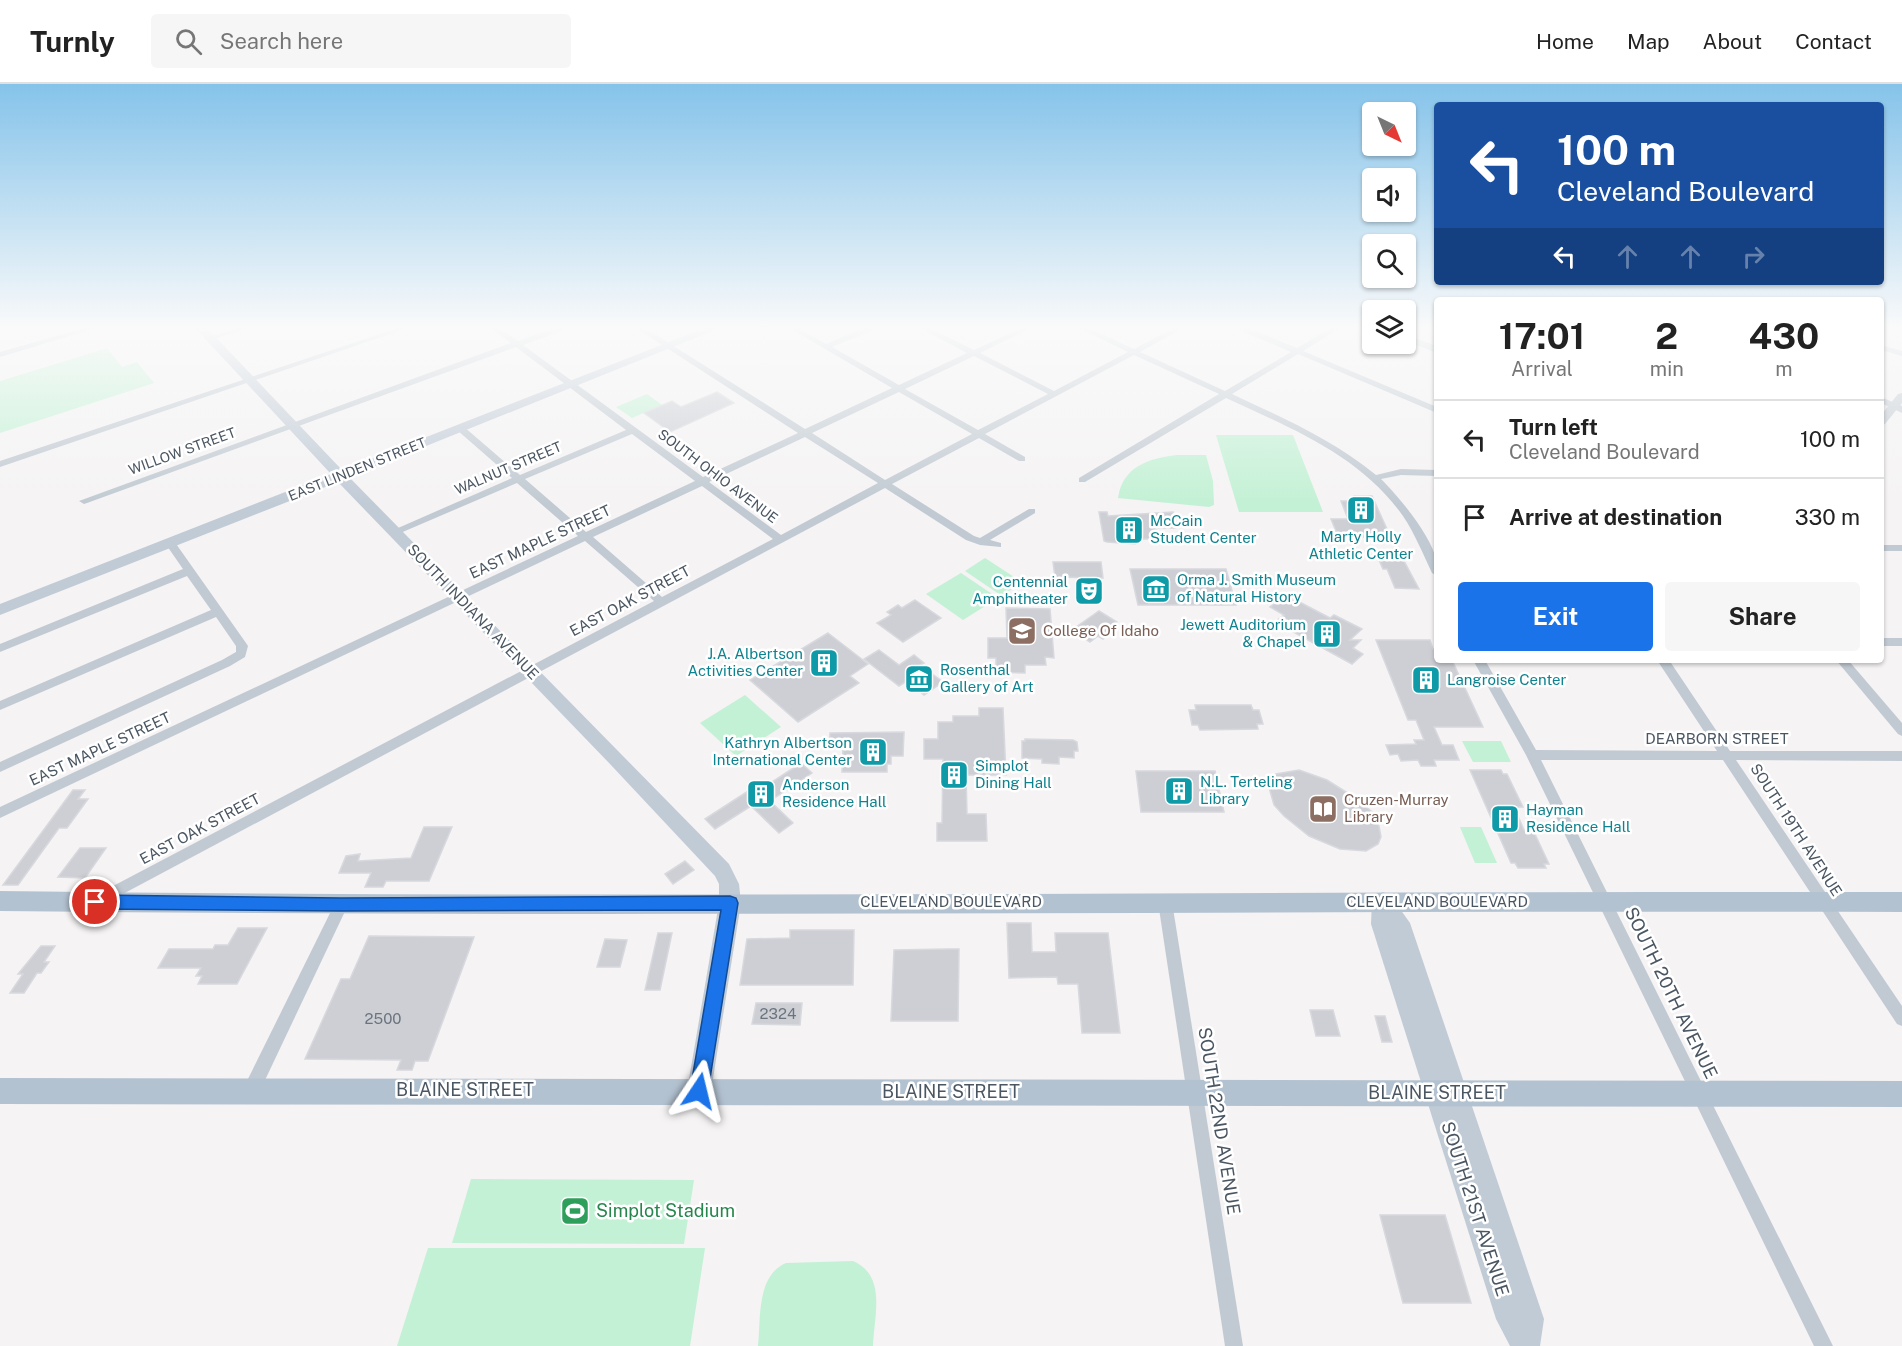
<!DOCTYPE html>
<style>
body{margin:0;font-family:"Public Sans",sans-serif;background:#f6f6f6;color:#222;height:100vh;display:flex;flex-direction:column;font-size:22px;white-space:nowrap}
*{box-sizing:border-box;margin:0}
p{font-size:20px;color:#767676}
.icon{flex:none;width:33px;height:33px;fill:none;stroke:currentColor;stroke-width:2;stroke-linecap:round;stroke-linejoin:round}
.map{position:relative;flex:1;overflow:hidden}
.drawer{position:absolute;left:1434px;top:213px;width:450px;height:366px;display:flex;flex-direction:column;background:#fff;border-radius:6px;box-shadow:0 2px 4px #0004}
.drawer>*{flex:none}
.banner{position:absolute;left:1434px;top:18px;width:450px;height:183px;border-radius:6px;box-shadow:0 2px 4px #0004;background:#1a4fa0;color:#fff;overflow:hidden}
.needle{width:39px;rotate:137deg}
.buttons{position:absolute;left:1362px;top:18px;display:grid;gap:12px}
.buttons a{display:grid;place-items:center;width:54px;height:54px;border-radius:6px;background:#fff;box-shadow:0 2px 4px #0004;font-size:30px}
.pin{position:absolute;display:grid;place-items:center;width:51px;height:51px;color:#fff;margin:-26px;border:3px solid #fff;border-radius:50%;box-shadow:0 2px 6px #0007}
.me{position:absolute;width:66px;margin:-33px;rotate:10deg;stroke-linejoin:round;filter:drop-shadow(0 0 4px #0008)}
.turn{display:flex;align-items:center;gap:21px;height:126px;padding:0 24px;font-size:27px}
.turn .icon{width:78px;height:78px;stroke-width:2.5}
.turn b{display:block;font-size:42px;line-height:51px}
.lanes{display:flex;align-items:center;height:57px;padding:0 24px;background:#0003;justify-content:center;gap:30px;direction:ltr}
.lanes .off{opacity:.35}
.eta{display:flex;justify-content:space-evenly;align-items:center;height:102px;text-align:center}
.eta b{font-size:36px;font-weight:700;line-height:42px}
.action{display:flex;gap:12px;margin-top:auto;padding:12px 24px}
.action a{flex:1;height:69px;border-radius:6px;background:#1a73e8;color:#fff;font-size:24px;font-weight:700;line-height:69px;text-align:center}
.action a+a{background:#f6f6f6;color:#222}
ul{padding:0;list-style:none}
li{display:flex;align-items:center;gap:18px;height:78px;padding:0 24px;border-top:2px solid #e0e0e0}
li div{flex:1}
li b{display:block;font-size:22px}
li em{font-style:normal}
header{display:flex;align-items:center;gap:36px;box-sizing:border-box;height:84px;padding:0 30px;background:#fff;border-bottom:2px solid #e0e0e0}
header strong{font-size:28px}
nav{display:flex;gap:33px;margin-inline-start:auto;font-size:21px}
.search{width:420px;height:54px;background:#f6f6f6;display:flex;align-items:center;gap:15px;box-sizing:border-box;padding:0 21px;border-radius:6px;color:#767676;font-size:22px}
.map>svg:first-child{display:block}
</style>
<header>
<strong>Turnly</strong>
<div class="search"><svg class="icon" aria-label="search" viewBox="0 0 24 24"><circle cx="10" cy="10" r="6"/><path d="M15 15l6 6"/></svg>Search here</div>
<nav><a>Home</a><a>Map</a><a>About</a><a>Contact</a></nav>
</header>
<div class="map">
<svg width="1902" height="1262" viewBox="0 0 1902 1262">
<rect width="100%" height="100%" fill="#f5f3f3"/>
<g fill="#c3f1d5">
<polygon points="107,264 122,283 137,278 154,299 0,349 0,297"/>
<polygon points="647,310 662,321 632,334 616,323"/>
<polygon points="1216,351 1293,351 1323,428 1239,428"/>
<path d="M 1177,371 L 1206,371 L 1213,397 L 1214,421 L 1209,423 L 1118,414 C 1122,383 1149,374 1177,371 Z"/>
<polygon points="985,474 1022,498 1002,512 965,487"/>
<polygon points="961,489 998,514 963,536 926,510"/>
<polygon points="745,611 781,643 736,672 700,639"/>
<polygon points="1462,657 1501,657 1511,678 1473,678"/>
<polygon points="1460,743 1481,743 1497,779 1475,779"/>
<polygon points="471,1095 694,1096 684,1160 452,1159"/>
<polygon points="428,1164 705,1164 690,1262 397,1262"/>
<path d="M 853,1177 C 887,1192 874,1231 873,1262 L 758,1262 C 761,1235 756,1192 786,1179 Z"/>
</g>
<g fill="#cdcfd5" stroke="#d7d9de" stroke-width="1.5">
<polygon points="717,308 734,319 670,348 644,329 672,317 681,323"/>
<polygon points="1354,412 1372,412 1391,454 1338,452 1331,435 1348,435 1341,417 1347,417"/>
<polygon points="1099,428 1107,428 1108,432 1173,428 1176,444 1156,444 1157,449 1150,449 1151,455 1134,455 1135,460 1107,458 1104,457"/>
<polygon points="1379,476 1404,477 1419,505 1395,504 1387,485 1383,485"/>
<polygon points="1053,478 1101,478 1103,494 1055,493"/>
<polygon points="1130,485 1226,485 1236,521 1138,521"/>
<polygon points="1286,511 1330,534 1334,531 1362,545 1350,556 1361,556 1353,564 1363,570 1352,580 1275,538 1284,531 1270,523"/>
<polygon points="915,516 941,534 903,558 877,539 891,531 887,528 898,521 902,524"/>
<polygon points="1006,524 1050,525 1054,574 1045,573 1046,581 1025,581 1025,589 996,588 996,574 988,574 988,554 1007,554"/>
<polygon points="1099,527 1117,538 1109,544 1114,547 1103,555 1098,552 1090,558 1072,546"/>
<polygon points="828,549 868,580 850,592 859,599 798,638 750,596"/>
<polygon points="1376,556 1430,556 1433,565 1437,565 1437,576 1452,576 1483,643 1434,643 1442,661 1453,661 1459,676 1434,676 1436,682 1421,682 1418,676 1401,677 1398,670 1390,671 1386,661 1416,660 1414,656 1424,656 1416,636 1408,636"/>
<polygon points="879,566 899,581 914,571 924,579 920,581 943,598 924,611 907,597 899,602 864,575"/>
<polygon points="1195,621 1251,621 1253,626 1259,626 1263,640 1257,640 1258,645 1200,646 1198,641 1192,641 1189,626 1196,626"/>
<polygon points="979,624 1003,624 1006,691 966,691 967,730 986,730 987,757 937,757 937,739 942,739 943,675 924,675 924,655 938,655 938,638 953,638 953,632 979,632"/>
<polygon points="904,648 903,672 891,672 891,680 887,680 887,688 842,688 843,664 829,665 830,649"/>
<polygon points="1025,655 1073,656 1077,658 1078,667 1074,667 1074,674 1059,673 1059,680 1042,679 1042,675 1022,674 1022,657 1025,657"/>
<polygon points="801,679 812,689 770,717 793,739 779,749 751,722 715,745 705,735 759,700 763,704"/>
<polygon points="1299,686 1327,696 1359,716 1372,728 1379,742 1381,753 1378,760 1366,767 1340,765 1309,752 1284,732 1274,721 1268,700 1276,690"/>
<polygon points="1470,686 1501,686 1503,690 1507,690 1523,723 1514,723 1524,746 1533,746 1549,780 1544,780 1546,784 1518,784 1515,779 1511,779"/>
<polygon points="1136,687 1215,687 1224,728 1141,728"/>
<polygon points="73,706 85,706 78,715 88,715 67,744 59,744 18,801 3,801"/>
<polygon points="424,743 452,743 429,797 386,797 383,803 365,803 371,789 339,789 346,772 360,770 358,777 411,774"/>
<polygon points="80,764 106,764 85,794 58,793"/>
<polygon points="685,777 694,786 673,800 665,790"/>
<polygon points="1007,839 1031,839 1032,868 1056,868 1055,849 1108,849 1120,949 1082,949 1078,900 1058,900 1057,893 1009,894"/>
<polygon points="238,844 267,844 237,900 198,900 202,892 196,892 201,884 158,884 169,865 213,865 215,861 228,861"/>
<polygon points="790,846 854,846 853,901 740,901 747,855 790,854"/>
<polygon points="658,849 672,849 660,906 645,906"/>
<polygon points="369,852 474,853 428,977 415,977 412,986 397,986 401,976 305,975 341,895 350,895"/>
<polygon points="605,855 627,856 620,883 597,883"/>
<polygon points="41,862 55,862 44,878 49,878 41,889 37,889 24,909 10,909 23,890 18,890"/>
<polygon points="947,865 959,865 958,937 891,937 894,866"/>
<polygon points="756,919 802,919 800,941 752,940"/>
<polygon points="1310,926 1333,926 1340,952 1316,952"/>
<polygon points="1375,932 1385,932 1392,958 1382,958"/>
<polygon points="1380,1131 1445,1131 1471,1219 1403,1219"/>
</g>
<g fill="none" stroke-linecap="round" stroke-linejoin="round">
<g fill="#c1cad2" fill-rule="evenodd">
<polygon points="85,244 96,244 0,273 0,268"/>
<polygon points="237,244 248,244 211,256 207,254"/>
<polygon points="398,244 408,244 0,383 0,377"/>
<path d="M 491,244 L 499,244 L 518,257 L 555,244 L 565,244 L 564,246 L 523,261 L 703,393 L 798,349 L 636,244 L 645,244 L 805,345 L 892,304 L 789,244 L 798,244 L 826,260 L 864,244 L 874,244 L 873,246 L 832,263 L 899,301 L 967,269 L 920,244 L 929,244 L 974,266 L 1022,244 L 1031,244 L 980,269 L 1054,307 L 1128,268 L 1079,244 L 1088,244 L 1134,265 L 1174,244 L 1183,244 L 1140,268 L 1225,307 L 1291,268 L 1239,246 L 1238,244 L 1248,244 L 1297,264 L 1331,244 L 1340,244 L 1303,267 L 1437,323 L 1437,329 L 1298,270 L 1232,310 C 1283,334 1332,355 1376,391 L 1401,385 L 1437,386 L 1437,392 L 1401,391 L 1381,395 C 1400,414 1431,451 1437,478 C 1438,482 1437,488 1437,492 L 1432,489 C 1423,470 1415,450 1403,432 C 1360,371 1290,344 1226,314 L 1085,398 L 1079,398 L 1079,394 L 1219,310 L 1134,271 L 985,350 L 1025,373 L 1025,377 L 1019,377 L 979,354 L 892,400 L 974,452 L 980,454 L 1029,425 L 1035,425 L 1035,429 L 990,456 L 1001,459 L 1001,463 L 980,461 L 966,456 L 885,404 L 106,819 L 101,821 L 96,819 L 94,815 L 96,811 L 654,517 L 585,457 L 0,734 L 0,723 L 578,452 L 517,399 L 398,450 L 390,450 L 389,448 L 512,394 L 457,346 L 457,342 L 463,342 L 520,391 L 626,346 L 516,263 L 87,419 L 84,420 L 79,417 L 511,259 ZM 974,272 L 1048,310 L 978,346 L 905,305 ZM 899,308 L 972,350 L 885,396 L 812,349 ZM 632,350 L 695,397 L 586,448 L 525,395 ZM 805,353 L 878,399 L 781,451 L 709,398 ZM 702,402 L 773,455 L 662,513 L 593,453 Z"/>
<polygon points="1881,261 1902,267 1902,272 1881,266"/>
<polygon points="1881,313 1902,322 1902,329 1881,319"/>
<polygon points="170,456 174,457 246,559 248,562 245,573 230,582 0,688 0,678 222,576 236,568 236,562 216,533 0,626 0,617 211,526 187,492 0,568 0,560 183,485 165,459"/>
<rect x="1881" y="461" width="21" height="6"/>
<rect x="1881" y="554" width="21" height="8"/>
<polygon points="1473,576 1485,576 1536,666 1717,667 1657,576 1669,576 1730,667 1902,667 1902,677 1736,676 1902,922 1902,942 1897,940 1723,676 1541,676 1833,1262 1814,1262 1526,671"/>
<polygon points="1836,576 1848,576 1902,639 1902,652 1898,650"/>
<polygon points="1165,812 1170,814 1172,818 1243,1262 1225,1262 1158,818 1160,814"/>
<polygon points="341,815 346,817 348,821 257,1013 251,1015 245,1013 243,1007 245,1001 336,817"/>
</g>
<g fill="#c1cad2" fill-rule="evenodd">
<polygon points="1406,251 1437,262 1437,269 1406,257"/>
<polygon points="1902,309 1902,319 1885,340 1881,341 1881,331 1898,310"/>
</g>
<g fill="#c1cbd6" fill-rule="evenodd">
<polygon points="195,244 207,244 342,386 705,244 720,244 349,393 729,780 739,800 741,819 711,1007 708,1015 699,1019 690,1015 687,1007 719,819 719,800 715,792 610,680 338,398 0,531 0,520 331,390"/>
<polygon points="1383,808 1390,811 1410,839 1544,1235 1540,1262 1510,1262 1496,1235 1371,840 1372,817 1376,811"/>
</g>
<g fill="#b3c2d1" fill-rule="evenodd">
<path d="M 0,807 C 634,815 1268,807 1902,808 L 1902,828 C 1268,826 634,834 0,827 Z"/>
<polygon points="0,994 1902,997 1902,1023 0,1020"/>
</g>
</g>
<linearGradient id="sky" x2="0" y2="1"><stop stop-color="#85c3ea"/><stop offset="0.58" stop-color="#fafafa"/><stop offset="1" stop-color="#fafafa" stop-opacity="0"/></linearGradient>
<rect width="1902" height="420" fill="url(#sky)"/>
<polygon fill="#1a73e8" stroke="#114b97" stroke-width="1.5" points="95,811 341,814 730,812 736,814 738,819 708,1007 705,1013 699,1016 692,1013 690,1007 721,826 341,827 95,825 89,823 87,818 89,813"/>
<defs>
<g id="building-square" transform="scale(1.5)"><rect x="-9" y="-9" width="18" height="18" rx="4" fill="#0f9aa8" stroke="#fff"/><path d="M-4-6H4V6H1V3H-1V6H-4ZM-2.5-4.3h1.7v1.8h-1.7ZM.8-4.3h1.7v1.8H.8ZM-2.5-1h1.7V.8h-1.7ZM.8-1h1.7V.8H.8Z" fill="#fff"/></g>
<g id="museum-square" transform="scale(1.5)"><rect x="-9" y="-9" width="18" height="18" rx="4" fill="#0f9aa8" stroke="#fff"/><path d="M0-6L6-3V-2H-6V-3ZM-5-1h2V3h-2ZM-1-1h2V3h-2ZM3-1h2V3H3ZM-6 4H6V6H-6Z" fill="#fff"/></g>
<g id="theatre-square" transform="scale(1.5)"><rect x="-9" y="-9" width="18" height="18" rx="4" fill="#0f9aa8" stroke="#fff"/><path d="M-5-5.5Q0-4 5-5.5V0Q5 5 0 6Q-5 5-5 0ZM-3.3-2.5H-1v1.5H-3.3ZM1-2.5H3.3v1.5H1ZM-2.8 1Q0 5.5 2.8 1Z" fill="#fff"/></g>
<g id="university-square" transform="scale(1.5)"><rect x="-9" y="-9" width="18" height="18" rx="4" fill="#8d6e63" stroke="#fff"/><path d="M0-5L7-2L0 1L-7-2ZM-4 1L0 2.5L4 1V4Q0 6-4 4Z" fill="#fff"/></g>
<g id="library-square" transform="scale(1.5)"><rect x="-9" y="-9" width="18" height="18" rx="4" fill="#8d6e63" stroke="#fff"/><path d="M-6-4Q-3-5.5-.7-3.5V5Q-3 3-6 4ZM6-4Q3-5.5 .7-3.5V5Q3 3 6 4Z" fill="#fff"/></g>
<g id="stadium-square" transform="scale(1.5)"><rect x="-9" y="-9" width="18" height="18" rx="4" fill="#2e9e5b" stroke="#fff"/><path d="M0-5a6.5 5 0 1 0 0 10a6.5 5 0 1 0 0-10ZM-3.5-1.8h7v3.6h-7Z" fill="#fff"/></g>
</defs>
<g fill-rule="evenodd">
<use href="#building-square" x="1361" y="426"/>
<use href="#building-square" x="1129" y="446"/>
<use href="#museum-square" x="1156" y="505"/>
<use href="#theatre-square" x="1089" y="507"/>
<use href="#university-square" x="1022" y="547"/>
<use href="#building-square" x="1327" y="550"/>
<use href="#building-square" x="824" y="579"/>
<use href="#museum-square" x="919" y="595"/>
<use href="#building-square" x="1426" y="596"/>
<use href="#building-square" x="873" y="668"/>
<use href="#building-square" x="954" y="691"/>
<use href="#building-square" x="1179" y="707"/>
<use href="#building-square" x="761" y="710"/>
<use href="#library-square" x="1323" y="725"/>
<use href="#building-square" x="1505" y="735"/>
<use href="#stadium-square" x="575" y="1127"/>
</g>
<g text-anchor="middle" stroke-width="5" stroke-linejoin="round" paint-order="stroke">
<g font-size="14" fill="#4a5661" stroke="#fff">
<text transform="translate(182 367) rotate(-20)" y="5">WILLOW STREET</text>
<text transform="translate(508 384) rotate(-23)" y="5">WALNUT STREET</text>
<text transform="translate(357 385) rotate(-22)" y="5">EAST LINDEN STREET</text>
<text transform="translate(718 392) rotate(37)" y="5">SOUTH OHIO AVENUE</text>
</g>
<g font-size="15" fill="#0d838f" stroke="#fff" text-anchor="start">
<text x="1150" y="442">McCain<tspan x="1150" dy="17">Student Center</tspan></text>
<text x="1361" y="458" text-anchor="middle">Marty Holly<tspan x="1361" dy="17">Athletic Center</tspan></text>
<text x="1177" y="501">Orma J. Smith Museum<tspan x="1177" dy="17">of Natural History</tspan></text>
<text x="1068" y="503" text-anchor="end">Centennial<tspan x="1068" dy="17">Amphitheater</tspan></text>
<text x="1306" y="546" text-anchor="end">Jewett Auditorium<tspan x="1306" dy="17">&amp; Chapel</tspan></text>
<text x="803" y="575" text-anchor="end">J.A. Albertson<tspan x="803" dy="17">Activities Center</tspan></text>
<text x="940" y="591">Rosenthal<tspan x="940" dy="17">Gallery of Art</tspan></text>
<text x="1447" y="601">Langroise Center</text>
<text x="852" y="664" text-anchor="end">Kathryn Albertson<tspan x="852" dy="17">International Center</tspan></text>
<text x="975" y="687">Simplot<tspan x="975" dy="17">Dining Hall</tspan></text>
<text x="1200" y="703">N.L. Terteling<tspan x="1200" dy="17">Library</tspan></text>
<text x="782" y="706">Anderson<tspan x="782" dy="17">Residence Hall</tspan></text>
<text x="1526" y="731">Hayman<tspan x="1526" dy="17">Residence Hall</tspan></text>
</g>
<g font-size="15" fill="#4a5661" stroke="#fff">
<text transform="translate(540 458) rotate(-25)" y="5">EAST MAPLE STREET</text>
<text transform="translate(630 517) rotate(-28)" y="5">EAST OAK STREET</text>
<text transform="translate(473 528) rotate(46)" y="5">SOUTH INDIANA AVENUE</text>
<text x="1717" y="660">DEARBORN STREET</text>
<text transform="translate(100 665) rotate(-25)" y="5">EAST MAPLE STREET</text>
<text transform="translate(200 745) rotate(-28)" y="5">EAST OAK STREET</text>
<text transform="translate(1796 746) rotate(57)" y="5">SOUTH 19TH AVENUE</text>
<text x="951" y="823">CLEVELAND BOULEVARD</text>
<text x="1437" y="823">CLEVELAND BOULEVARD</text>
</g>
<g font-size="15" fill="#785e54" stroke="#fff" text-anchor="start">
<text x="1043" y="552">College Of Idaho</text>
<text x="1344" y="721">Cruzen-Murray<tspan x="1344" dy="17">Library</tspan></text>
</g>
<g font-size="15" fill="#6b747e">
<text x="778" y="935">2324</text>
<text x="383" y="940">2500</text>
</g>
<g font-size="18" fill="#4a5661" stroke="#fff">
<text transform="translate(1671 909) rotate(64)" y="6">SOUTH 20TH AVENUE</text>
<text x="465" y="1012">BLAINE STREET</text>
<text x="951" y="1014">BLAINE STREET</text>
<text x="1437" y="1015">BLAINE STREET</text>
<text transform="translate(1219 1037) rotate(81)" y="6">SOUTH 22ND AVENUE</text>
<text transform="translate(1475 1125) rotate(72)" y="6">SOUTH 21ST AVENUE</text>
</g>
<g font-size="18" fill="#27864d" stroke="#fff" text-anchor="start">
<text x="596" y="1133">Simplot Stadium</text>
</g>
</g>
</svg>
<div class="buttons">
<a><svg class="needle" viewBox="-14 -14 28 28"><path d="M0-13l5 13h-10z" fill="#e53935"/><path d="M0 13l5-13h-10z" fill="#767676"/></svg></a>
<a><svg class="icon" aria-label="sound" viewBox="0 0 24 24"><path d="M4 9h4l5-4v14l-5-4H4zM17 9q2 3 0 6"/></svg></a>
<a><svg class="icon" aria-label="search" viewBox="0 0 24 24"><circle cx="10" cy="10" r="6"/><path d="M15 15l6 6"/></svg></a>
<a><svg class="icon" aria-label="layers" viewBox="0 0 24 24"><path d="M12 4l9 5-9 5-9-5zM3 14l9 5 9-5"/></svg></a>
</div>
<div class="pin" style="left:95px;top:818px;background:#d93025"><svg class="icon" aria-label="arrive" viewBox="0 0 24 24"><path d="M6 21V4h12l-3 4 3 4H6"/></svg></div>
<svg class="me" style="left:699px;top:1007px" viewBox="-20 -20 40 40"><path d="M0-17L14 15 0 8-14 15z" fill="#1a73e8" stroke="#fff" stroke-width="4"/></svg>
<div class="banner">
<div class="turn"><svg class="icon" aria-label="left" viewBox="0 0 24 24"><path d="M17 20v-9H6M10 6l-5 5 5 5"/></svg><div><b>100 m</b>Cleveland Boulevard</div></div>
<div class="lanes"><svg class="icon" aria-label="left" viewBox="0 0 24 24"><path d="M17 20v-9H6M10 6l-5 5 5 5"/></svg><svg class="icon off" aria-label="ahead" viewBox="0 0 24 24"><path d="M12 20V5M6 11l6-6 6 6"/></svg><svg class="icon off" aria-label="ahead" viewBox="0 0 24 24"><path d="M12 20V5M6 11l6-6 6 6"/></svg><svg class="icon off" aria-label="right" viewBox="0 0 24 24"><path d="M7 20v-9h11M14 6l5 5-5 5"/></svg></div>
</div>
<section class="drawer">
<div class="eta">
<div><b>17:01</b><p>Arrival</p></div>
<div><b>2</b><p>min</p></div>
<div><b>430</b><p>m</p></div>
</div>
<ul>
<li><svg class="icon" aria-label="left" viewBox="0 0 24 24"><path d="M17 20v-9H6M10 6l-5 5 5 5"/></svg><div><b>Turn left</b><p>Cleveland Boulevard</p></div><em>100 m</em></li>
<li><svg class="icon" aria-label="arrive" viewBox="0 0 24 24"><path d="M6 21V4h12l-3 4 3 4H6"/></svg><div><b>Arrive at destination</b></div><em>330 m</em></li>
</ul>
<div class="action"><a>Exit</a><a>Share</a></div>
</section>
</div>
